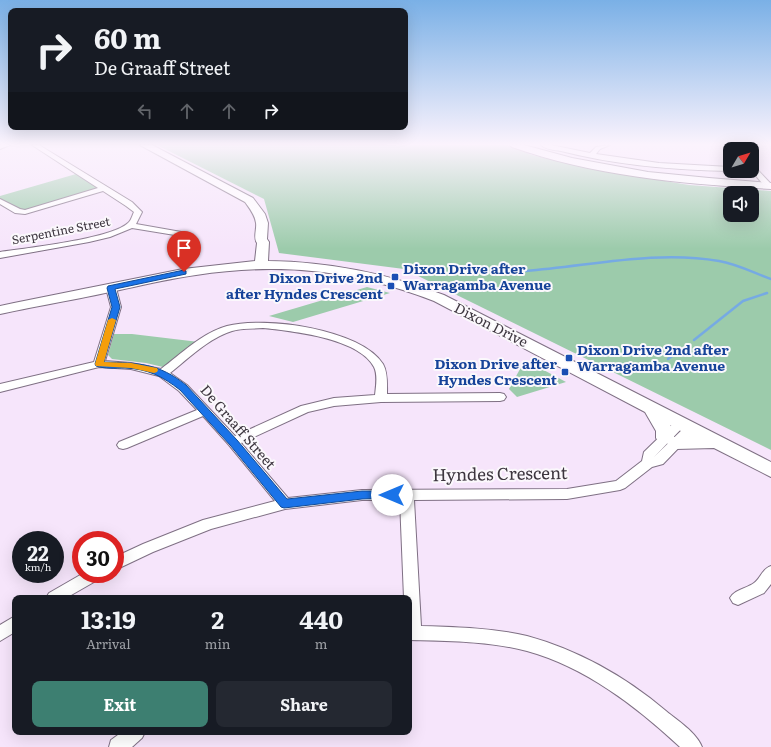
<!DOCTYPE html>
<style>
body{margin:0;font-family:Literata,serif;background:#242831;color:#f1f3f6;height:100vh;display:flex;flex-direction:column;font-size:15px;white-space:nowrap}
*{box-sizing:border-box;margin:0}
p{font-size:13px;color:#9ea1a6}
.icon{flex:none;width:22px;height:22px;fill:none;stroke:currentColor;stroke-width:2;stroke-linecap:round;stroke-linejoin:round}
.map{position:relative;flex:1;overflow:hidden}
.side{position:absolute;left:12px;top:595px;width:400px;height:140px;display:flex;flex-direction:column;background:#171b24;border-radius:8px;box-shadow:0 4px 16px #0002}
.side>*{flex:none}
.hud{position:absolute;left:8px;top:8px;width:400px;height:122px;border-radius:8px;box-shadow:0 4px 16px #0002;background:#171b24;color:#f1f3f6;overflow:hidden}
.needle{width:26px;rotate:52deg}
.controls{position:absolute;left:723px;top:142px;display:grid;gap:8px}
.controls a{display:grid;place-items:center;width:36px;height:36px;border-radius:8px;background:#171b24;box-shadow:0 4px 16px #0002;font-size:20px}
.speed{position:absolute;left:12px;top:531px;display:flex;gap:8px;font-size:20px;font-weight:700;text-align:center}
.speed>*{display:grid;place-content:center;width:52px;height:52px;border-radius:50%;background:#171b24;box-shadow:0 4px 16px #0002;line-height:1}
.speed small{font-size:10px;font-weight:400}
.speed .limit{border:6px solid #d22;background:#fff;color:#111}
.pin{position:absolute;display:grid;place-items:center;width:34px;height:34px;color:#fff;margin:-41px -17px;border-radius:50% 50% 50% 0;rotate:-45deg;box-shadow:0 0 4px #0007}
.pin .icon{rotate:45deg}
.me{position:absolute;width:44px;margin:-22px;rotate:270deg;stroke-linejoin:round;filter:drop-shadow(0 0 3px #0008)}
.turn{display:flex;align-items:center;gap:14px;height:84px;padding:0 20px;font-size:18px}
.turn .icon{width:52px;height:52px;stroke-width:2.5}
.turn b{display:block;font-size:28px;line-height:34px}
.lanes{display:flex;align-items:center;height:38px;padding:0 20px;background:#0003;justify-content:center;gap:20px;direction:ltr}
.lanes .off{opacity:.35}
.eta{display:flex;justify-content:space-evenly;align-items:center;height:68px;text-align:center}
.eta b{font-size:24px;font-weight:700;line-height:28px}
.cta{display:flex;gap:8px;margin-top:auto;padding:8px 20px}
.cta a{flex:1;height:46px;border-radius:8px;background:#3d7f71;color:#fff;font-size:16px;font-weight:700;line-height:46px;text-align:center}
.cta a+a{background:#242831;color:#f1f3f6}
.map>svg:first-child{display:block}
</style>
<div class="map">
<svg width="771" height="747" viewBox="0 0 771 747">
<rect width="100%" height="100%" fill="#f6e5fb"/>
<g fill="#9ccbab" fill-rule="evenodd">
<path d="M 157,145 L 507,145 L 532,155 L 592,169 L 689,185 L 771,191 L 771,450 L 404,269 L 279,253 L 264,199 ZM 730,193 L 752,193 L 752,215 L 730,215 Z"/>
<polygon points="76,174 97,187 97,189 25,210 20,210 0,199 0,196"/>
<polygon points="367,287 390,293 293,322 269,316"/>
<polygon points="114,334 132,334 199,342 163,367 146,363 112,359 108,355"/>
<polygon points="525,360 566,382 517,397 509,389"/>
</g>
<g fill="none" stroke-linecap="round" stroke-linejoin="round">
<g stroke="#76aae3" stroke-width="2.5">
<path d="M 526,271 C 590,266 656,250 719,261 C 737,264 754,273 771,279"/>
<polyline points="694,340 743,301 767,293"/>
<polyline points="668,359 683,348"/>
</g>
<g stroke="#7f7084" stroke-width="2">
<g id="street">
<polygon points="0,145 10,145 0,149"/>
<path d="M 32,145 L 39,145 L 132,202 L 142,212 L 136,224 L 187,233 L 191,235 L 187,237 L 132,228 L 110,237 L 89,242 L 0,258 L 0,252 C 26,248 111,239 128,223 C 131,221 132,216 134,212 L 126,206 L 103,191 L 25,214 L 15,213 L 0,204 L 0,199 L 20,209 L 25,210 L 98,188 Z"/>
<path d="M 541,145 L 551,145 L 590,153 L 596,147 L 610,145 L 600,149 L 596,154 L 659,163 L 730,167 L 730,171 C 674,170 615,165 561,151 C 554,150 545,149 541,145 Z"/>
<polygon points="733,145 739,145 742,149 736,149"/>
<polygon points="752,165 754,166 771,184 771,188 766,188 752,171"/>
<path d="M 111,285 L 116,288 L 121,307 L 105,361 L 131,363 L 161,369 C 181,354 202,333 227,326 C 265,316 361,329 383,364 C 388,373 387,385 387,394 L 500,393 L 504,394 L 506,397 L 504,400 L 500,401 L 381,402 L 334,406 L 308,412 L 241,443 L 288,498 L 362,490 L 567,489 L 616,481 L 642,461 L 644,452 L 677,420 L 685,420 L 687,423 L 654,457 L 687,425 L 695,425 L 697,428 L 695,431 L 663,464 L 652,467 L 625,488 L 620,490 L 567,499 L 414,500 L 421,626 C 456,627 493,628 527,636 C 578,650 626,677 666,711 C 678,721 696,732 702,747 L 680,747 C 636,706 585,667 527,651 C 489,641 447,641 409,640 L 409,598 L 404,598 L 400,500 L 362,500 L 285,509 L 211,529 L 153,552 L 115,570 L 115,557 L 143,544 L 203,520 L 275,501 L 229,445 L 203,416 L 127,448 L 123,449 L 119,448 L 117,445 L 119,442 L 197,410 L 179,391 L 159,376 L 131,369 L 99,367 L 0,392 L 0,384 L 94,362 L 111,307 L 106,288 ZM 263,328 C 292,331 359,338 374,367 C 378,375 376,386 375,395 L 334,398 L 301,406 L 235,436 L 187,385 L 170,373 C 189,358 209,338 232,331 C 242,328 253,329 263,328 Z"/>
<path d="M 771,566 L 771,584 L 764,593 L 738,605 L 733,603 L 730,598 C 735,589 746,589 754,583 C 761,578 762,569 771,566 Z"/>
<polygon points="82,574 103,574 101,578 66,598 46,598 49,593"/>
<polygon points="15,616 15,632 0,641 0,625"/>
<polygon points="122,732 145,732 142,738 132,747 109,747 111,740"/>
</g>
</g>
<g stroke="#7f7084" stroke-width="2">
<g id="secondary">
<path d="M 140,145 L 152,145 L 253,198 L 265,214 L 268,223 L 267,239 L 269,242 L 268,261 C 331,262 385,273 444,295 L 771,462 L 771,477 L 714,448 L 676,449 L 670,447 L 667,443 L 659,442 L 656,438 L 656,431 L 645,412 L 434,301 C 354,270 281,262 196,275 C 167,279 139,286 110,292 C 73,300 37,306 0,314 L 0,306 L 14,303 L 183,269 L 255,261 L 257,243 C 253,238 257,229 256,223 C 255,215 250,209 245,202 ZM 670,425 L 690,436 L 674,437 L 674,431 Z"/>
<path d="M 510,145 L 524,145 L 572,158 L 648,172 L 709,178 L 771,183 L 771,189 C 684,184 594,176 512,147 Z"/>
</g>
</g>
<use href="#street" fill="#fff" fill-rule="evenodd"/>
<use href="#secondary" fill="#fff" fill-rule="evenodd"/>
</g>
<linearGradient id="sky" x2="0" y2="1"><stop stop-color="#7ab0e6"/><stop offset="0.58" stop-color="#fbf3fd"/><stop offset="1" stop-color="#fbf3fd" stop-opacity="0"/></linearGradient>
<rect width="771" height="249" fill="url(#sky)"/>
<path fill="#1a73e8" stroke="#114b97" d="M 184,270 L 186,271 L 186,274 L 115,289 L 120,307 L 104,362 C 139,363 158,363 186,385 L 237,440 L 287,499 L 362,491 L 392,491 L 396,492 L 397,495 L 396,498 L 362,499 L 284,508 L 281,507 L 230,445 L 180,390 C 162,376 148,369 125,368 C 115,368 105,369 96,366 L 95,364 L 112,307 L 107,288 L 108,286 Z"/>
<polygon fill="#f59e0b" points="112,318 116,320 104,362 131,363 157,368 158,370 157,372 154,373 131,368 96,366 95,364 108,320"/>
<g fill="#1a4fb4" stroke="#fbf8fc" stroke-width="1.5">
<rect x="391" y="273" width="8" height="8" rx="2"/>
<rect x="387" y="282" width="8" height="8" rx="2"/>
<rect x="565" y="354" width="8" height="8" rx="2"/>
<rect x="561" y="368" width="8" height="8" rx="2"/>
</g>
<g text-anchor="middle" stroke-width="4" stroke-linejoin="round" paint-order="stroke">
<g font-size="12" fill="#3d363f" stroke="#fbf8fc">
<text transform="translate(61 231) rotate(-11)" y="4">Serpentine Street</text>
</g>
<g font-size="14" font-weight="bold" fill="#164399" stroke="#fbf8fc" text-anchor="start">
<text x="403" y="274">Dixon Drive after<tspan x="403" dy="16">Warragamba Avenue</tspan></text>
<text x="383" y="283" text-anchor="end">Dixon Drive 2nd<tspan x="383" dy="16">after Hyndes Crescent</tspan></text>
<text x="577" y="355">Dixon Drive 2nd after<tspan x="577" dy="16">Warragamba Avenue</tspan></text>
<text x="557" y="369" text-anchor="end">Dixon Drive after<tspan x="557" dy="16">Hyndes Crescent</tspan></text>
</g>
<g font-size="14" fill="#3d363f" stroke="#fbf8fc">
<text transform="translate(491 325) rotate(27)" y="5">Dixon Drive</text>
<text transform="translate(238 427) rotate(49)" y="5">De Graaff Street</text>
</g>
<g font-size="17" fill="#3d363f" stroke="#fbf8fc">
<text transform="translate(500 474) rotate(-1)" y="6">Hyndes Crescent</text>
</g>
</g>
</svg>
<div class="controls">
<a><svg class="needle" viewBox="-14 -14 28 28"><path d="M0-13l5 13h-10z" fill="#e53935"/><path d="M0 13l5-13h-10z" fill="#9ea1a6"/></svg></a>
<a><svg class="icon" aria-label="sound" viewBox="0 0 24 24"><path d="M4 9h4l5-4v14l-5-4H4zM17 9q2 3 0 6"/></svg></a>
</div>
<div class="speed"><div>22<small>km/h</small></div><div class="limit">30</div></div>
<div class="pin" style="left:184px;top:272px;background:#d93025"><svg class="icon" aria-label="arrive" viewBox="0 0 24 24"><path d="M6 21V4h12l-3 4 3 4H6"/></svg></div>
<svg class="me" style="left:392px;top:495px" viewBox="-20 -20 40 40"><circle r="19" fill="#fff"/><path d="M0-13L10 11 0 6-10 11z" fill="#1a73e8"/></svg>
<div class="hud">
<div class="turn"><svg class="icon" aria-label="right" viewBox="0 0 24 24"><path d="M7 20v-9h11M14 6l5 5-5 5"/></svg><div><b>60 m</b>De Graaff Street</div></div>
<div class="lanes"><svg class="icon off" aria-label="left" viewBox="0 0 24 24"><path d="M17 20v-9H6M10 6l-5 5 5 5"/></svg><svg class="icon off" aria-label="ahead" viewBox="0 0 24 24"><path d="M12 20V5M6 11l6-6 6 6"/></svg><svg class="icon off" aria-label="ahead" viewBox="0 0 24 24"><path d="M12 20V5M6 11l6-6 6 6"/></svg><svg class="icon" aria-label="right" viewBox="0 0 24 24"><path d="M7 20v-9h11M14 6l5 5-5 5"/></svg></div>
</div>
<section class="side">
<div class="eta">
<div><b>13:19</b><p>Arrival</p></div>
<div><b>2</b><p>min</p></div>
<div><b>440</b><p>m</p></div>
</div>
<div class="cta"><a>Exit</a><a>Share</a></div>
</section>
</div>
